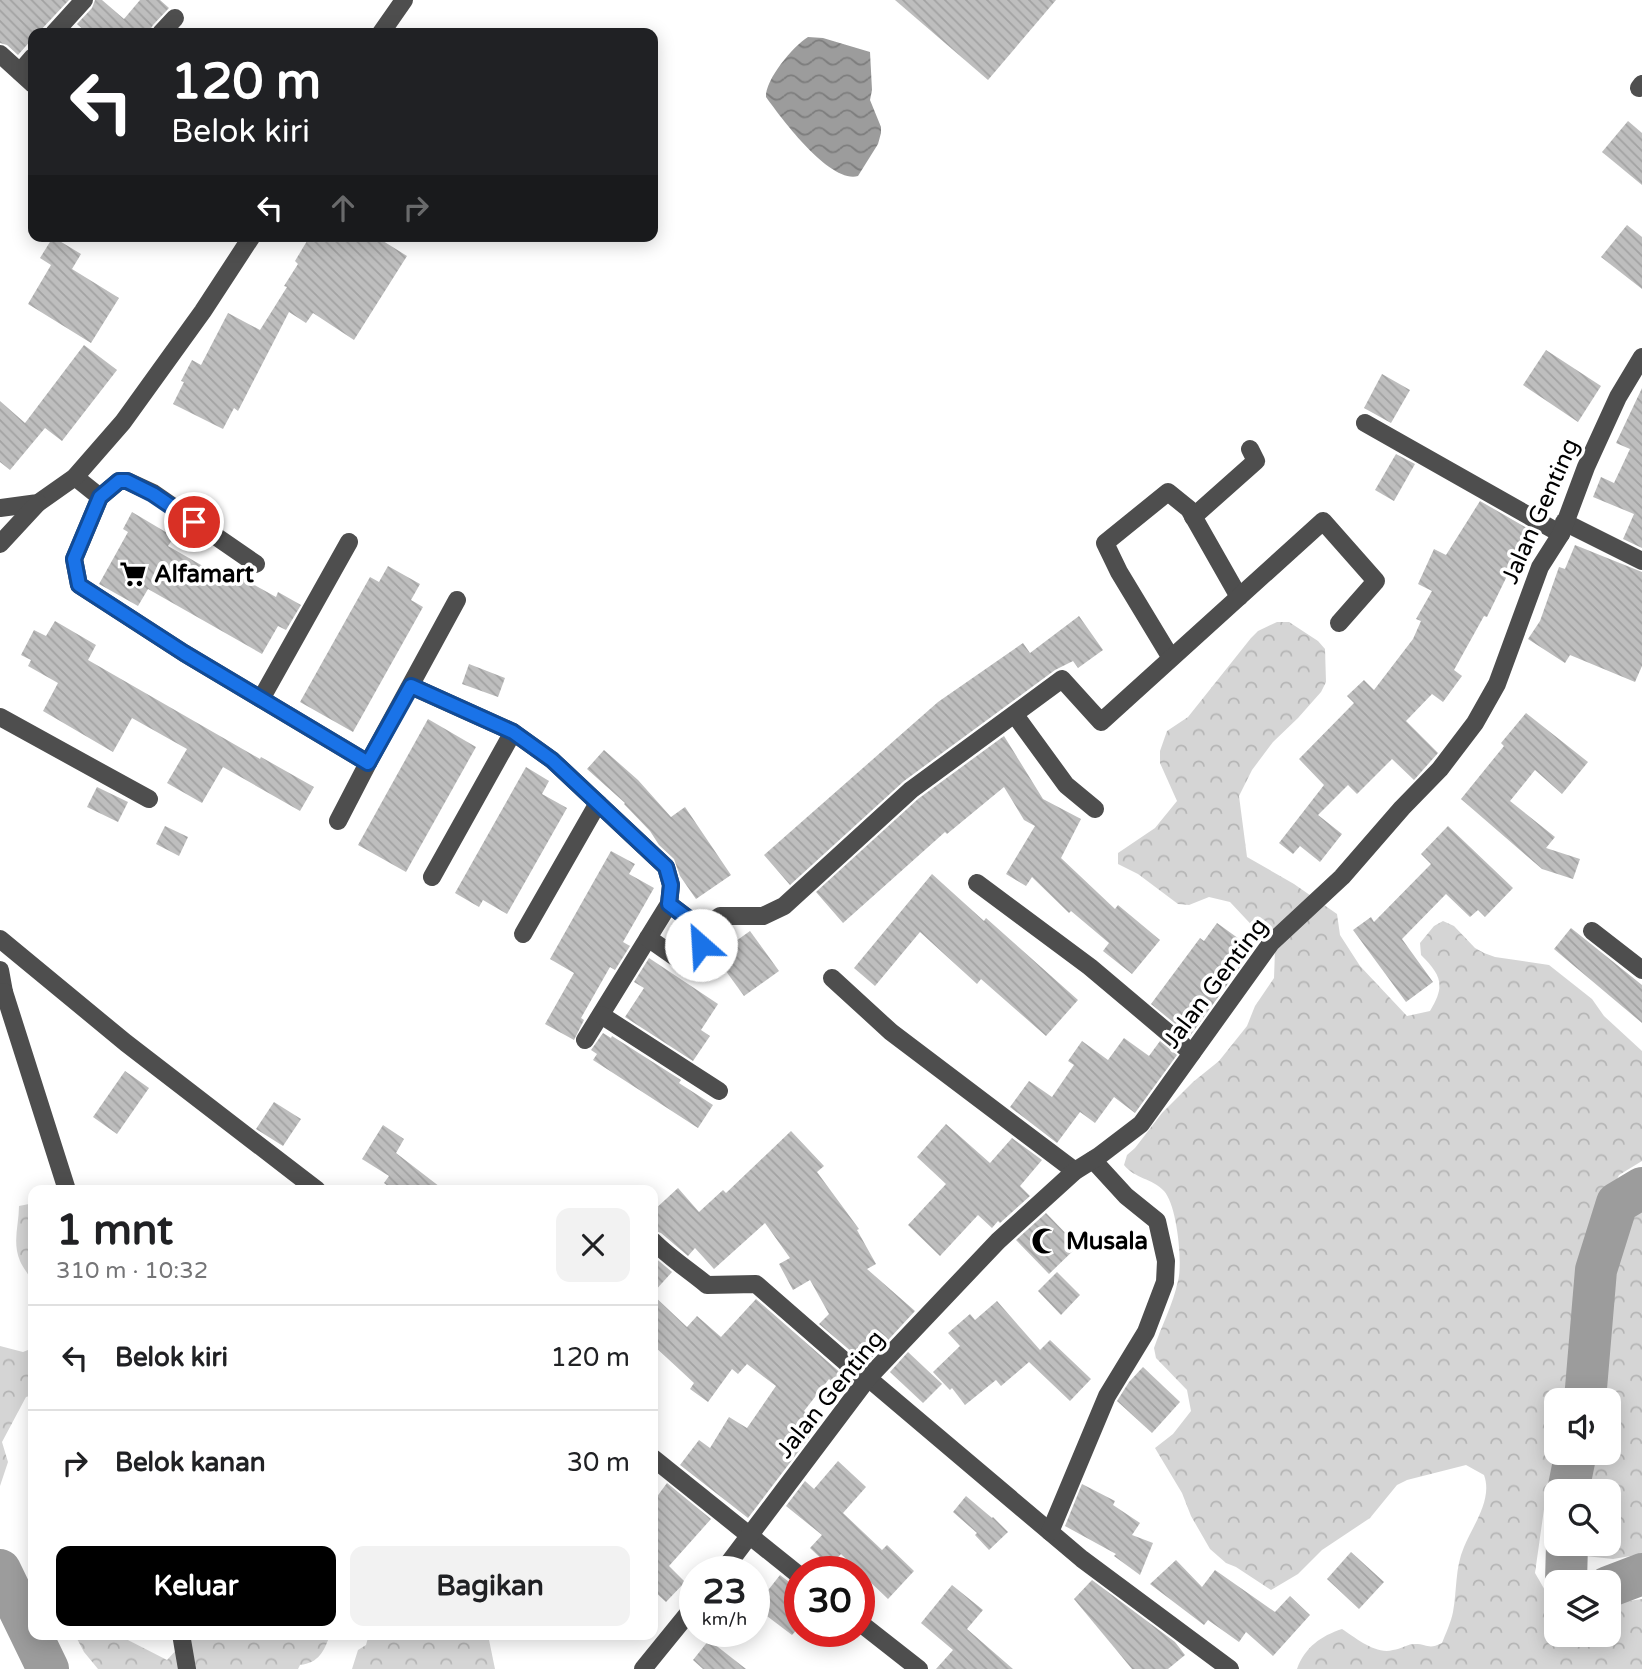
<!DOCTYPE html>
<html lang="id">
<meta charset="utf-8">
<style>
body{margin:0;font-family:"Varela Round",sans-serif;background:#f2f2f2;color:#202124;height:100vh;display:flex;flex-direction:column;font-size:26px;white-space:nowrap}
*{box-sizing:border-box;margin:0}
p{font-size:23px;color:#757577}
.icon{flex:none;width:38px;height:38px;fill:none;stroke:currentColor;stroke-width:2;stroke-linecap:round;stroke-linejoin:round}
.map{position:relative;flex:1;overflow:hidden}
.drawer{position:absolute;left:28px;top:1185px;width:630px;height:455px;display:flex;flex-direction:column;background:#fff;border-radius:14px;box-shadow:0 4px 18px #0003}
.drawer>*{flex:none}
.guide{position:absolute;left:28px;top:28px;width:630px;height:214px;border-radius:14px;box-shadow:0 4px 18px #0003;background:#202124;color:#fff;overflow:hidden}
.tools{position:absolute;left:1544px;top:1388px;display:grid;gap:14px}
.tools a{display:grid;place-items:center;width:77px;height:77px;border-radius:14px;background:#fff;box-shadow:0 4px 18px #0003;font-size:35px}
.speed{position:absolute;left:679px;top:1556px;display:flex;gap:14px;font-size:35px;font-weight:700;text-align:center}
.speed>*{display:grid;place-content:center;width:91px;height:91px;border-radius:50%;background:#fff;box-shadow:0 4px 18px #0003;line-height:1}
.speed small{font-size:18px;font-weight:400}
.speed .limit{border:10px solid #d22;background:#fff;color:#111}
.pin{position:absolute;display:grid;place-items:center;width:60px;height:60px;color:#fff;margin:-30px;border:4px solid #fff;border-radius:50%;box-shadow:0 2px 7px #0007}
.me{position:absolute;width:77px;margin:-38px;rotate:334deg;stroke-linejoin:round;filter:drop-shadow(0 0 5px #0008)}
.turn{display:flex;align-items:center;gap:24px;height:147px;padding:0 28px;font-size:32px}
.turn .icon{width:91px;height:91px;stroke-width:2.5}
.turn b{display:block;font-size:49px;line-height:60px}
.lanes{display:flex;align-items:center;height:66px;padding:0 28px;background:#0003;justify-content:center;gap:35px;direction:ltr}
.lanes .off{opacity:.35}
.round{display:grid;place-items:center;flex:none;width:74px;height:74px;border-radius:14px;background:#f2f2f2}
.head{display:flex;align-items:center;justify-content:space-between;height:119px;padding:0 28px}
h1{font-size:42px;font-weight:700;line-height:52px}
.primary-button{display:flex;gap:14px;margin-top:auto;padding:14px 28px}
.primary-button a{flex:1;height:80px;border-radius:14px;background:#000;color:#fff;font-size:28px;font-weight:700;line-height:80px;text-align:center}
.primary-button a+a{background:#f2f2f2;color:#202124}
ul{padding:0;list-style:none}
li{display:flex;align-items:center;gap:21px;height:105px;padding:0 28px;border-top:2px solid #e0e0e0}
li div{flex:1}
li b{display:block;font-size:26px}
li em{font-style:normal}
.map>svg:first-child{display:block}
</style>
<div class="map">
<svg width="1642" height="1669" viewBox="0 0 1642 1669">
<defs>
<pattern id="forest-crowns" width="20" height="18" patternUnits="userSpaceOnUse" patternTransform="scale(1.75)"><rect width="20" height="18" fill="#d5d5d5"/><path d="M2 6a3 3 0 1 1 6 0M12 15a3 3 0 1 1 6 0" fill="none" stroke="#b5b5b5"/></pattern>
<pattern id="water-waves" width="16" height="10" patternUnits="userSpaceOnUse" patternTransform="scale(1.75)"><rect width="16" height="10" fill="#9c9c9c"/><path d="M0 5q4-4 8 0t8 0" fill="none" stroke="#7d7d7d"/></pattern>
<pattern id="building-back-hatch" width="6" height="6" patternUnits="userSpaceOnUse" patternTransform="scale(1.75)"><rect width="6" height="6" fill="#bebebe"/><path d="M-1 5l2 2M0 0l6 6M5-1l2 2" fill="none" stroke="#a2a2a2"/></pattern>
</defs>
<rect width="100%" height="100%" fill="#fff"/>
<g fill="url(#forest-crowns)">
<path d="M 1277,622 L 1289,622 L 1318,641 L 1325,649 L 1326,682 L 1321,692 L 1298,718 L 1273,742 L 1252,770 L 1239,796 L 1247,857 L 1294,884 L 1337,914 L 1340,935 L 1360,966 L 1407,1016 L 1430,1011 C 1446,985 1441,975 1421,955 L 1420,943 L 1434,926 L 1443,921 L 1454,926 L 1475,948 L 1484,953 L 1495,957 L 1549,965 L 1592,999 L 1604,1016 L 1642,1051 L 1642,1161 L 1619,1175 L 1599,1216 L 1577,1288 L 1564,1400 L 1556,1400 L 1556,1452 L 1558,1453 L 1546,1495 L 1535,1573 L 1546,1592 L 1556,1598 L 1556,1634 L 1608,1634 L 1608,1604 L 1642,1599 L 1642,1669 L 1297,1669 C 1305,1647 1321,1636 1342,1629 C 1356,1638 1376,1655 1393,1650 C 1401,1649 1407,1644 1415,1644 C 1428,1644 1428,1650 1442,1643 C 1446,1633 1451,1622 1453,1612 C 1457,1591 1455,1567 1464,1547 C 1473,1525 1493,1499 1484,1475 L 1466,1465 L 1407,1480 L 1397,1485 L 1370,1518 L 1322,1550 L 1298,1574 L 1271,1590 L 1236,1567 L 1226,1563 L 1210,1549 L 1191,1516 L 1182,1493 L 1155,1448 L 1173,1434 L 1191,1411 L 1187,1390 L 1156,1358 L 1154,1348 C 1162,1325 1173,1304 1178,1281 C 1183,1263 1177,1205 1164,1191 C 1152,1178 1135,1179 1124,1165 L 1127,1155 L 1135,1148 L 1162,1113 L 1193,1082 L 1219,1061 L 1247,1026 L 1255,1006 L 1274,978 L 1275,950 L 1230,902 L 1209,897 L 1189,905 L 1178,904 L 1138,874 L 1118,864 L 1118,853 L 1155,828 L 1177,801 L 1160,763 L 1160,751 L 1167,731 L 1188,717 L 1251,638 L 1258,631 Z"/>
<polygon points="1642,1203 1642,1554 1613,1559 1576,1555 1573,1544 1608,1544 1608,1491 1581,1491 1586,1453 1608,1452 1608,1400 1596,1400 1595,1379 1610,1276 1626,1221"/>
<path d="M 29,1204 L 33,1208 L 33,1286 C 31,1276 24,1270 20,1261 C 12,1242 19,1225 19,1206 Z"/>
<polygon points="0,1346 23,1352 33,1348 33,1395 26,1397 2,1442 8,1462 0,1486"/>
<polygon points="369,1634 488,1635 495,1669 352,1669 358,1650 366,1645"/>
<path d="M 75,1635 L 123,1635 L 124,1638 L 167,1660 L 190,1635 L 330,1635 C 324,1651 319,1663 300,1665 L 298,1669 L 98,1669 L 84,1652 Z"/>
</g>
<path fill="url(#water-waves)" d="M 808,37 L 823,38 L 870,52 L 872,90 L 870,100 L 881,127 L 881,133 L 878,144 L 858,176 C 830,184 781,118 766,97 C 765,80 793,46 808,37 Z"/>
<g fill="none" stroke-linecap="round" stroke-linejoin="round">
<g stroke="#9c9c9c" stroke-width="42">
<polyline points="1585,1400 1596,1270 1617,1203 1642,1188"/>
<polyline points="1568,1491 1576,1452"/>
<polyline points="0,1570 48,1669"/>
<polyline points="1566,1582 1567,1544"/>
<polyline points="1608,1587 1642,1574"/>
</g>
</g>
<g fill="url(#building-back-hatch)">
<polygon points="0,0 69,0 38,33 33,33 33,38 18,55 7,45 0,43"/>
<polygon points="95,0 102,0 124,19 140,0 160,0 169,8 153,25 148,33 87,33 77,24 92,8"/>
<polygon points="895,0 1056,0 988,80"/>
<polygon points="1628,121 1642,133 1642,185 1602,152"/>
<polygon points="1627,225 1642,237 1642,289 1601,257"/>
<polygon points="310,236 375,236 407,256 354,340 313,313 306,323 289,312 238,411 234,408 223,429 173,404 184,382 181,381 192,360 201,365 228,313 260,330 287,287 284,286 298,264 295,261"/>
<polygon points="53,237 81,254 72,269 119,298 91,343 28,304 51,265 40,258"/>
<polygon points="84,345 117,370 62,441 45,428 10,470 0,462 0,401 25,423"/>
<polygon points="1546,350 1601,386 1578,422 1523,385"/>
<polygon points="1382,374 1410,390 1391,423 1364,408"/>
<polygon points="1642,388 1642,548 1623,539 1634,514 1593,497 1601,477 1614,483 1630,449 1616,443"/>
<polygon points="1396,454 1415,464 1394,501 1375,490"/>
<polygon points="1480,501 1534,532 1507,576 1487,617 1484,616 1454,670 1462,676 1443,702 1432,694 1406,721 1438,753 1414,780 1392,759 1357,794 1348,785 1318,815 1342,834 1320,862 1300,846 1293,854 1279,843 1324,785 1299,759 1354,703 1347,696 1364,680 1374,690 1413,639 1421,621 1416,619 1432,591 1418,584 1434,549 1446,555"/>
<polygon points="132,512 174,537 168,546 236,585 240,577 276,597 278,592 301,605 286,630 278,626 262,654 148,589 138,606 99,584 128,532 123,529"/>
<polygon points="1575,545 1642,572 1642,666 1635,682 1570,655 1565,663 1528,639 1540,621 1559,567 1565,569"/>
<polygon points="388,566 420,584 411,600 423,607 353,732 300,702 370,577 379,582"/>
<polygon points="1079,616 1103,650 1078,668 1073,661 1055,670 904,781 790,885 764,855 938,702 1023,643 1030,653"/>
<polygon points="55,621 96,645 88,660 260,759 261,757 314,787 300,811 223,767 202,803 167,783 187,749 132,718 113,752 43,711 58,683 28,666 31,660 21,655 34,630 46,636"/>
<polygon points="469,664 505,678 498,697 462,684"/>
<polygon points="1526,713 1588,762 1562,794 1535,770 1510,801 1555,837 1546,848 1580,859 1573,879 1542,869 1461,799 1504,746 1501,743"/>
<polygon points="428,719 476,747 406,872 358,845"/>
<polygon points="1004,736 1043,799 1081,819 1061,858 1115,909 1118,905 1160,940 1132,974 1103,951 1109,943 1071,911 1069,913 1032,877 1026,886 1006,874 1035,826 1024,820 1004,787 947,834 945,832 843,923 816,892 918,799"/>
<polygon points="604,750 638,780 671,817 685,807 731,875 696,899 680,876 674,859 659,845 650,831 624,804 625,803 587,769"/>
<polygon points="526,767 549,781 542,794 567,808 507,914 483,900 479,907 455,893"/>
<polygon points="97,787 128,802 118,822 87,807"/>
<polygon points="165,826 188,837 179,856 156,844"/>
<polygon points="1448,826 1513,888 1485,917 1478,910 1470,917 1446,894 1402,939 1433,982 1406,1002 1353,930 1371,917 1374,922 1431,864 1421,854"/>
<polygon points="611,851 635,864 629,874 654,888 623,942 630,946 615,970 610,967 581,1018 584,1020 574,1040 545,1024 574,973 550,959"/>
<polygon points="932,874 984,921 986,918 1078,1000 1046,1036 981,979 977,984 920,932 875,986 854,968"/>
<polygon points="1217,923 1253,949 1190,1036 1151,1004 1200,938 1204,941"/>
<polygon points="1571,928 1642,985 1642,1023 1554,949"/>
<polygon points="750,931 779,971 744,996 715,956"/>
<polygon points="649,958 718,1004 701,1030 710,1036 693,1061 625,1017 644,988 634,982"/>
<polygon points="603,1033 611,1038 612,1036 681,1080 679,1083 713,1105 698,1128 593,1060 597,1054 591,1050"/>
<polygon points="1124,1038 1149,1056 1160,1041 1177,1055 1135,1113 1114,1097 1095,1123 1080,1112 1057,1143 1010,1107 1029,1081 1052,1097 1074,1065 1068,1061 1082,1041 1108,1060"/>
<polygon points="125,1071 149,1088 117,1134 93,1117"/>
<polygon points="274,1102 301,1119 283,1146 256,1129"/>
<polygon points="946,1124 990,1163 1012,1138 1042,1160 1020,1186 1030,1196 1000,1223 998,1221 992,1228 978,1215 940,1256 908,1225 946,1184 917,1157"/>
<polygon points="383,1125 404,1139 396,1153 444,1190 393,1190 384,1183 389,1176 362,1159"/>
<polygon points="791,1131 824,1166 817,1172 859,1229 857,1230 876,1264 867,1269 915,1311 866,1364 819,1324 829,1314 810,1280 793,1290 779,1264 790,1258 765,1223 714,1269 695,1248 688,1256 661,1233 653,1230 653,1211 678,1188 699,1212 723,1190 726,1193"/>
<polygon points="1046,1213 1078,1246 1049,1274 1016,1240"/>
<polygon points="653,1256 672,1272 653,1293"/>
<polygon points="1057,1272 1080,1295 1061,1315 1038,1291"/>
<polygon points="653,1295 687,1327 697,1316 721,1337 756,1299 851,1382 843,1392 829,1379 804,1411 820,1423 748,1518 680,1465 699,1440 710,1448 729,1417 747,1428 776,1386 747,1364 738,1374 732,1369 708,1402 690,1389 694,1383 653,1345"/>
<polygon points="997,1301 1040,1350 1050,1340 1091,1379 1070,1401 1029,1362 1001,1386 996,1380 965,1405 952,1388 950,1390 933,1372 960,1346 948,1333 970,1314 975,1320"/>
<polygon points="908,1352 942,1384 923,1403 890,1372"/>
<polygon points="1143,1367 1180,1402 1152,1433 1117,1401 1129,1382"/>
<polygon points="838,1461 866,1487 843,1513 882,1550 887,1545 914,1571 888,1599 841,1554 829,1566 810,1548 822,1535 786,1506 805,1481 814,1489"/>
<polygon points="667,1483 711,1519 669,1566 685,1582 666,1602 653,1590 653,1502"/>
<polygon points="1082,1484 1115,1501 1113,1505 1140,1523 1132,1535 1153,1543 1140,1575 1114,1556 1116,1554 1065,1526"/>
<polygon points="966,1496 992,1518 993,1517 1008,1532 989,1550 975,1535 977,1533 953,1512"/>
<polygon points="1351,1552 1384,1582 1359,1609 1327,1579"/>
<polygon points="1176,1560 1202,1587 1215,1570 1275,1612 1290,1596 1310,1615 1273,1656 1246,1632 1239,1642 1208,1620 1204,1625 1150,1584"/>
<polygon points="780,1575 793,1585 800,1587 800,1626 792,1635 755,1607"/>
<polygon points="1092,1580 1175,1642 1185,1655 1168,1669 1132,1669 1074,1599"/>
<polygon points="952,1585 983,1610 967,1629 1013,1669 936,1669 953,1650 921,1623"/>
<polygon points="709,1640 746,1669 703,1669 693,1660"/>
</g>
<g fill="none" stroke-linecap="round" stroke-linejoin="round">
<g stroke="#4e4e4e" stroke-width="18">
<polyline points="54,33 84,0"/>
<polyline points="161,33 175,18"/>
<polyline points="381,33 404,0"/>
<polyline points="0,54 33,84"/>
<polyline points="20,72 33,57"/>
<polyline points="1639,88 1642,84"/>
<polyline points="1365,423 1561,534"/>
<polyline points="75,477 100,497 74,559 79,585 184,653 368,763 457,600"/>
<polyline points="100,497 119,481 127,481 153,493 256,564"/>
<polyline points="0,508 38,503 75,477 123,422 203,311 252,236"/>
<polyline points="1193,517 1256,461 1250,449"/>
<polyline points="1564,522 1642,561"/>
<polyline points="0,544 38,503"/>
<polyline points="1171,658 1119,572 1105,543 1168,492 1189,509 1239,597"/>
<polyline points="411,686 513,732 552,760 666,867 671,885 669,904 585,1040"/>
<polyline points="261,699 349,542"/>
<polyline points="1015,715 1066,785 1095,809"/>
<polyline points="0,717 149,799"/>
<polyline points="338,821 368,763"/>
<polyline points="432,877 513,732"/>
<polyline points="977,883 1090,967 1192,1053"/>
<polyline points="669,904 702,929 720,916 763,916 784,906 911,790 1062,679 1101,722 1323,521 1376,581 1339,623"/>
<polyline points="1592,931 1642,970"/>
<polyline points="523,934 598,803"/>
<polyline points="648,938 691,968 701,945 702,929"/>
<polyline points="0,939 126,1043 317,1190"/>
<polyline points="0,970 4,992 0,1000"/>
<polyline points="832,978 891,1032 1075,1171"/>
<polyline points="4,992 67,1190"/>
<polyline points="601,1015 719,1091"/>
<path d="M 653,1241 C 670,1258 689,1270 707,1285 L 756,1284 L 857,1372 L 868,1378 L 1082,1559 L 1230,1669"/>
<polyline points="653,1458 800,1576"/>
<polyline points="1050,1532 1107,1396 1146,1332 1165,1282 1166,1261 1157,1221 1126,1196 1093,1160"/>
<polyline points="722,1572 868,1378 998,1241 1075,1171 1099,1156 1141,1124 1271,943 1342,877 1402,808 1440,769 1475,723 1497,684 1540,567 1561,534 1586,467 1618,397 1642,357"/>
<polyline points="859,1622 919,1669"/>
<polyline points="181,1634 187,1669"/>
<polyline points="643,1669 695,1605"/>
</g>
</g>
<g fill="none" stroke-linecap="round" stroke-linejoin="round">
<g stroke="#114b97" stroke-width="18">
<polyline id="route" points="194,522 153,494 127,481 119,481 100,497 74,559 79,585 184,653 368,763 411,686 513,732 552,760 666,867 671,885 669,904 702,929 701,945"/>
</g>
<use href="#route" stroke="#1a73e8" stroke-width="12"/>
</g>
<defs>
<g id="supermarket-bare" transform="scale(2.1)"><path d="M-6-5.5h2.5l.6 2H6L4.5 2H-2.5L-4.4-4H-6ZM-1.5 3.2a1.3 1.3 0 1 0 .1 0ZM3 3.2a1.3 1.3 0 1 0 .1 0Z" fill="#000" stroke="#fff" stroke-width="2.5" paint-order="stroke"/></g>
<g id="mosque-bare" transform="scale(2.1)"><path d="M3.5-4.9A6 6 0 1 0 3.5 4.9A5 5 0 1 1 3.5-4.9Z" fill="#000" stroke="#fff" stroke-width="2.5" paint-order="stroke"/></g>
</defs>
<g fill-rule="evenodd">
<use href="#supermarket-bare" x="133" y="574"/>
<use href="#mosque-bare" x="1045" y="1241"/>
</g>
<g text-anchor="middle" stroke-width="7" stroke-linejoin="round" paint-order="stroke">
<g font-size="24" fill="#000" stroke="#fff">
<text transform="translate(1540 511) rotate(-66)" y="8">Jalan Genting</text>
<text transform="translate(1215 983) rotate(-53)" y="8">Jalan Genting</text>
<text transform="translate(830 1394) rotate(-51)" y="8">Jalan Genting</text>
</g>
<g font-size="24" font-weight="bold" fill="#000" stroke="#fff" text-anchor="start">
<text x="154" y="582">Alfamart</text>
<text x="1066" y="1249">Musala</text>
</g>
</g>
</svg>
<div class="tools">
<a><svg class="icon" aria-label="sound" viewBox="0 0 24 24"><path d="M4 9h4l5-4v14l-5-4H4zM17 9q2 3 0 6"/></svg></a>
<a><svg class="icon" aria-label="search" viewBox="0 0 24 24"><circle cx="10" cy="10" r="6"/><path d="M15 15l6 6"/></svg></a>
<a><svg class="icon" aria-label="layers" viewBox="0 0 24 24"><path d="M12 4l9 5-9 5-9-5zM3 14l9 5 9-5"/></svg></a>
</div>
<div class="speed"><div>23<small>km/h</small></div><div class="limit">30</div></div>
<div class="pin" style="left:194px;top:522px;background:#d93025"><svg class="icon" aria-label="arrive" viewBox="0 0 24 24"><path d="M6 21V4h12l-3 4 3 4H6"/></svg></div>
<svg class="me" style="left:701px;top:945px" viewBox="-20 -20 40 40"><circle r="19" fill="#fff"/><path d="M0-13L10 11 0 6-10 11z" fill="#1a73e8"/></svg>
<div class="guide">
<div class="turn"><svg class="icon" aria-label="left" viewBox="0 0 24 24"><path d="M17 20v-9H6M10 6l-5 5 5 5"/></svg><div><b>120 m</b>Belok kiri</div></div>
<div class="lanes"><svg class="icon" aria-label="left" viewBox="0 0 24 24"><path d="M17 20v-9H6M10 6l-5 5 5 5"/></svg><svg class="icon off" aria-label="ahead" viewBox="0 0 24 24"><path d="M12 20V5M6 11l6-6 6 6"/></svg><svg class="icon off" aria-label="right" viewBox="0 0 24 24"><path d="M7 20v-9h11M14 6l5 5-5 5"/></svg></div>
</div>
<section class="drawer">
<div class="head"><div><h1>1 mnt</h1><p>310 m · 10:32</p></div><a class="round"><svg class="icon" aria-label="close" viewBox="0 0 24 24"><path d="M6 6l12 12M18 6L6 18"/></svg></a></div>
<ul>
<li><svg class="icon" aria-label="left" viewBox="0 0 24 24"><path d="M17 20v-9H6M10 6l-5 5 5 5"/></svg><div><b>Belok kiri</b></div><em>120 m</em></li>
<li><svg class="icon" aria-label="right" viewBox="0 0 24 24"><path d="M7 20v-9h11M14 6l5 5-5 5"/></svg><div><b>Belok kanan</b></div><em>30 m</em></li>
</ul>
<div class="primary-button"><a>Keluar</a><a>Bagikan</a></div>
</section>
</div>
